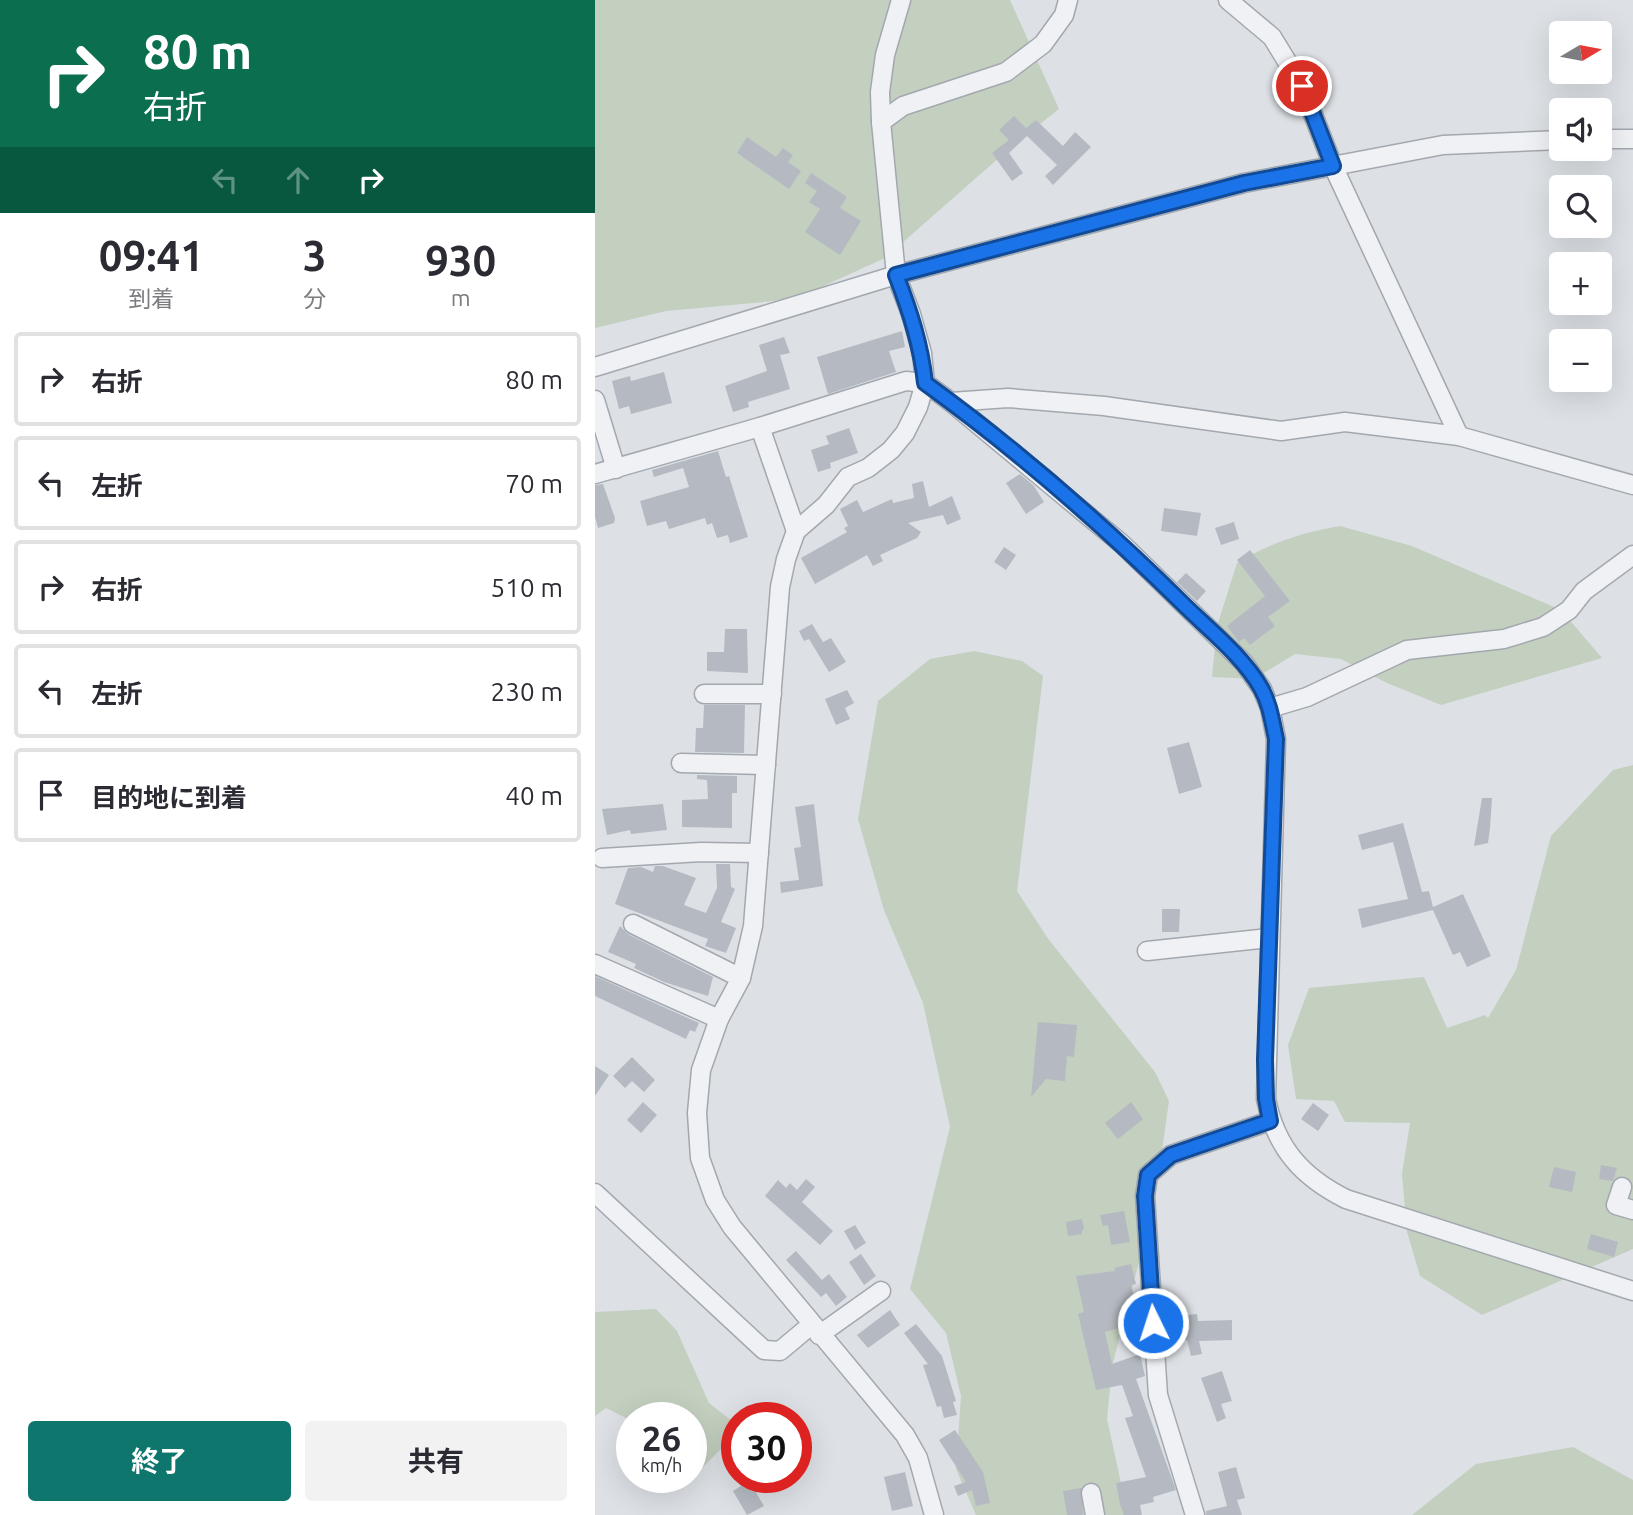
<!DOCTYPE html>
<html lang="ja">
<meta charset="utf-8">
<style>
body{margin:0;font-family:Ubuntu,"Noto Sans JP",sans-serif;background:#f2f2f3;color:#2b2b33;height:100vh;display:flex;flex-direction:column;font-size:26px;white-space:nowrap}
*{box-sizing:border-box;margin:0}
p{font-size:23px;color:#7c7c81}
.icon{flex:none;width:38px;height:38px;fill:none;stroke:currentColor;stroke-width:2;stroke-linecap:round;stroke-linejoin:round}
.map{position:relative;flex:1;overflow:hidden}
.panel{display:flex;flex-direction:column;background:#fff;width:595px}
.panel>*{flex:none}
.top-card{background:#0b6e4f;color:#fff;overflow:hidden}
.needle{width:46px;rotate:80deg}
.controls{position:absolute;left:954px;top:21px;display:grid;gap:14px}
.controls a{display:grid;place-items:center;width:63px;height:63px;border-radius:7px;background:#fff;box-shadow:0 7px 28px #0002;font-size:35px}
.speed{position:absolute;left:21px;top:1402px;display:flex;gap:14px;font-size:35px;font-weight:700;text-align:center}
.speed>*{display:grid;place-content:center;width:91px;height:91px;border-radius:50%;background:#fff;box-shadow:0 7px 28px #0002;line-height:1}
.speed small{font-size:18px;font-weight:400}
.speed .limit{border:10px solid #d22;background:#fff;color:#111}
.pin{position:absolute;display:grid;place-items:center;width:60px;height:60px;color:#fff;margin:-30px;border:4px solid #fff;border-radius:50%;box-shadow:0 2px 7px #0007}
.me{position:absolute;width:77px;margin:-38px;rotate:356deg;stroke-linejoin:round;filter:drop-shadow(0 0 5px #0008)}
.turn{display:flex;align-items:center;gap:24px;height:147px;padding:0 28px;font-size:32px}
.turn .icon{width:91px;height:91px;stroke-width:2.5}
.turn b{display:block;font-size:49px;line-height:60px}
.lanes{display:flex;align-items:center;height:66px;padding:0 28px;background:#0003;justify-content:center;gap:35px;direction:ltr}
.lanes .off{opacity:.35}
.eta{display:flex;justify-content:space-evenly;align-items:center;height:119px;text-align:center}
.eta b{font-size:42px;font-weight:700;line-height:49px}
.button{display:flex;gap:14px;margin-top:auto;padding:14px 28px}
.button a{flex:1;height:80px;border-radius:7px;background:#0f766e;color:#fff;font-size:28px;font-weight:700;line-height:80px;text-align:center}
.button a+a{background:#f2f2f3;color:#2b2b33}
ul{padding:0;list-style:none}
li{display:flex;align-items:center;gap:21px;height:94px;margin:0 14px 10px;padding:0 14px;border:4px solid #e1e1e2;border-radius:7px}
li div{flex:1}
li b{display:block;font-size:26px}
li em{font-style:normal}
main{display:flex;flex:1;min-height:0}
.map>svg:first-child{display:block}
</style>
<main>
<section class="panel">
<div class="top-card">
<div class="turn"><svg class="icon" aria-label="right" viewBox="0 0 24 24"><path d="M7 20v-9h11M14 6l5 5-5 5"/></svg><div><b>80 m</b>右折</div></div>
<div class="lanes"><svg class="icon off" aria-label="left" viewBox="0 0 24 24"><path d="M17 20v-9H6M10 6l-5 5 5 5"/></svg><svg class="icon off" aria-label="ahead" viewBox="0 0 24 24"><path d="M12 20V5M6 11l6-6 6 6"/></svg><svg class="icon" aria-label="right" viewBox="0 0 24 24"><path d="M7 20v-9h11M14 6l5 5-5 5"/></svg></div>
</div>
<div class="eta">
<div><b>09:41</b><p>到着</p></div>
<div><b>3</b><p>分</p></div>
<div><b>930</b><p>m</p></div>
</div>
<ul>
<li><svg class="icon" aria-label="right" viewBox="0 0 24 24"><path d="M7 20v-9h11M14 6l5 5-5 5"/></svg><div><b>右折</b></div><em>80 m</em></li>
<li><svg class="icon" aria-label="left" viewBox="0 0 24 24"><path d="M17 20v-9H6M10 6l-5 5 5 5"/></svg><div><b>左折</b></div><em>70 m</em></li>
<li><svg class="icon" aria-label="right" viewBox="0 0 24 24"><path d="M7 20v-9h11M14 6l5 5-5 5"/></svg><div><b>右折</b></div><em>510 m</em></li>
<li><svg class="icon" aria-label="left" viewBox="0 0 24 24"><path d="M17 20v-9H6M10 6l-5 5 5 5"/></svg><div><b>左折</b></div><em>230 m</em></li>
<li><svg class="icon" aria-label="arrive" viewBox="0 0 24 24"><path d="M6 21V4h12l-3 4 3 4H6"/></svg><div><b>目的地に到着</b></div><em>40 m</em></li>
</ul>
<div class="button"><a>終了</a><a>共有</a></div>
</section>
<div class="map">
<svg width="1038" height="1515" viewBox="0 0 1038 1515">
<rect width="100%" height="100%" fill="#dde1e6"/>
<g fill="#c3cfbf">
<polygon points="0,0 415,0 464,109 422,142 290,258 200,299 71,311 0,328"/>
<path d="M 745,526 L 817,546 L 966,610 L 1007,658 L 846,705 L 792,683 L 746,659 L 700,654 L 659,679 L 617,677 L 622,626 L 642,563 C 677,542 706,533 745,526 Z"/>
<polygon points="379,651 427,661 448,676 422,891 454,940 560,1072 574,1101 560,1200 517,1367 512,1419 533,1515 381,1515 361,1469 366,1396 351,1333 315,1289 355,1127 328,1003 289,910 263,819 283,701 335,659"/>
<polygon points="1038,765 1038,1249 887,1315 825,1276 812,1232 807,1174 815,1123 750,1122 739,1101 701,1099 693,1045 714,988 829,977 852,1028 890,1015 893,1018 921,970 956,836 1018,770"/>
<polygon points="61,1309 82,1331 114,1403 142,1425 142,1433 108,1467 96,1465 96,1418 37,1418 37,1421 11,1408 0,1416 0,1312"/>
<polygon points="978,1447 1038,1480 1038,1515 817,1515 881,1464"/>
</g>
<g fill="#b5bac2">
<polygon points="419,116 431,128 441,120 468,146 480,132 496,147 458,185 450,176 462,165 432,136 414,153 428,173 417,181 397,153 414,140 404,130"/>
<polygon points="152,137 181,157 188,148 198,155 193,162 206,171 194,189 142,153"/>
<polygon points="216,173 252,197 245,208 266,221 245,255 210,232 225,209 214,202 222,191 210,183"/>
<polygon points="307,331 310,347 294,351 301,372 233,394 222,357"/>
<polygon points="189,337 195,353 185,355 195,389 153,402 154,407 138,412 130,386 172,371 164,345"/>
<polygon points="69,372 77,403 36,414 34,406 24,409 17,381 35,376 36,381"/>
<polygon points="254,428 263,453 235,463 236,468 223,472 216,450 234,444 231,436"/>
<polygon points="123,451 131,477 134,476 153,537 135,543 133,535 122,538 117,523 112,525 110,518 74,529 71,521 52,526 45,501 94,487 88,468 59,477 57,470"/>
<polygon points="425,474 439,486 449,502 431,514 411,483"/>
<polygon points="328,481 334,507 357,496 366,519 352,525 348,515 313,523 326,532 322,538 285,555 288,561 278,566 272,555 220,584 206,558 252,532 249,528 253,526 245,509 262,500 268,512 297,499 298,503 319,498 317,484"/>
<polygon points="8,484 20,518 19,523 3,528 0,517 0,485"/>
<polygon points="569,508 606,513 602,536 566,531"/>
<polygon points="639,522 644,539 626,545 620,528"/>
<polygon points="409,547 421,555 411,570 399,562"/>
<polygon points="655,550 695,601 673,617 680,626 655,645 649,638 644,642 632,626 670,596 642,560"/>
<polygon points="591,573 611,591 602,601 582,582"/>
<polygon points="217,624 228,642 236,638 251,662 234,672 214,639 209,641 204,631"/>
<polygon points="130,629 152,629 153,673 112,671 112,652 129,652"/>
<polygon points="252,690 259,703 250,708 255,719 241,725 230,699"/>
<polygon points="109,705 150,705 149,753 100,752 101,728 108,728"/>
<polygon points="594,742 607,787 584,794 572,748"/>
<polygon points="102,775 142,776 142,793 137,793 137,828 87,827 87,800 113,799 112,780 102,779"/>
<polygon points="887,798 897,798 895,828 893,843 879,846"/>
<polygon points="68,804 72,830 36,834 35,830 12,835 7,809"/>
<polygon points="219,804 228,886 186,893 185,882 204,880 199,848 206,847 200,807"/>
<polygon points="808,823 827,892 834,891 838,907 868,894 896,956 872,967 865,952 858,955 838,910 767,928 763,909 813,899 798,842 767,850 763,835"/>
<polygon points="121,864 135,864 136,887 140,889 126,922 141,928 131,953 110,946 113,939 20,904 33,868 46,867 58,872 60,866 68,866 101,878 89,905 111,913 122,888"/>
<polygon points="567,909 585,909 584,932 567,932"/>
<polygon points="25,926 33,934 118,977 113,996 69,982 39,968 41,964 13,952"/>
<polygon points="0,976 104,1023 100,1032 95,1030 91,1039 0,996"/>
<polygon points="443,1022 482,1025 479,1057 472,1056 470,1081 451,1079 436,1097"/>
<polygon points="37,1057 60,1080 49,1092 37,1081 30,1088 18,1076"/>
<polygon points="0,1066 14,1075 0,1096"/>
<polygon points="48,1102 62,1115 46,1133 32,1120"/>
<polygon points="536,1102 548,1119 523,1139 510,1123"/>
<polygon points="718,1103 734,1115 723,1131 706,1119"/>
<polygon points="1006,1165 1022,1168 1018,1181 1004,1179"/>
<polygon points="959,1167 981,1172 977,1192 954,1187"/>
<polygon points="211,1179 220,1187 207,1202 238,1231 225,1245 170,1196 183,1180 191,1188 195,1183 202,1190"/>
<polygon points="529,1211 535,1242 516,1245 513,1225 508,1226 505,1215"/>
<polygon points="487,1219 489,1229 487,1230 487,1234 473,1236 471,1222"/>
<polygon points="260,1225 271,1243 260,1250 249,1231"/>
<polygon points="996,1234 1023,1242 1019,1257 992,1249"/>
<polygon points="201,1251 227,1280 234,1274 252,1297 241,1306 231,1293 226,1297 191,1260"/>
<polygon points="266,1254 281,1276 269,1285 254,1262"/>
<polygon points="536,1264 541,1284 536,1285 545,1318 540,1319 548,1343 535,1348 528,1327 510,1332 517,1364 545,1354 550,1376 541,1379 581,1490 558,1497 559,1502 545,1505 547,1515 529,1515 525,1504 521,1483 551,1477 530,1418 538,1416 527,1385 501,1390 483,1314 489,1312 481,1276 520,1271 519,1268"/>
<polygon points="295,1310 305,1325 273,1348 262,1335"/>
<polygon points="602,1314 603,1321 637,1320 637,1340 604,1341 607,1354 596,1356 592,1340 579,1342 576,1317"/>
<polygon points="321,1324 347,1356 361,1401 358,1402 362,1415 349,1418 346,1406 342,1407 328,1365 333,1364 309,1333"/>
<polygon points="627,1371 637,1401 626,1404 631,1418 622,1422 606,1378"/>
<polygon points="360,1430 388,1472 395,1503 381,1506 377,1490 363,1496 359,1486 371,1482 344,1440"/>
<polygon points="641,1467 650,1498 642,1500 647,1515 611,1515 611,1511 632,1506 623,1472"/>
<polygon points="310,1472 318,1506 297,1511 289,1477"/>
<polygon points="154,1481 169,1506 152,1515 138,1491"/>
<polygon points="486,1488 488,1515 472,1515 468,1491"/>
</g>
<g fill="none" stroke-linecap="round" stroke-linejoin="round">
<g stroke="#a3a8af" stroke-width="21">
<g id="minor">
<polyline points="306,0 290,55 285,92 286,122 301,275 316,314 327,353 330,383 323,407 310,433 296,450 273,468 253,477 231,505 201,531 191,559 185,587 158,926 146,978 124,1019 106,1070 102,1113 105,1158 120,1200 137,1227 310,1435 323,1458 339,1515"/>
<polyline points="633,0 677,37 707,86 738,166 864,436"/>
<polyline points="286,122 308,106 411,72 448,44 469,15 473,0"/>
<polyline points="1004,139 1038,139"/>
<polyline points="0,367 301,275 649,183 848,145 966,140"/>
<polyline points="0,400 21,469"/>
<polyline points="356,402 413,398 509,406 686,431 750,422 864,436 1038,485"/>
<polyline points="165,427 201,531"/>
<path d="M 0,474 L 165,427 L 311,381 L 330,383 L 356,402 L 527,544 L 649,663 L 667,689 L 675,708 L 681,739 L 671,1099 C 681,1148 707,1177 751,1199 L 1038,1291"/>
<polyline points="109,694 177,694"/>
<polyline points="675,708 712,697 812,650 909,639 948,627 974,610 989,591 1038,555"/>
<polyline points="86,763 171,765"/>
<polyline points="7,858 106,852 164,853"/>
<polyline points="38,924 146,978"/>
<polyline points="552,951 674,938"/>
<polyline points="0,964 124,1019"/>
<polyline points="1027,1187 1021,1205 1038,1210"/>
<polyline points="0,1193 169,1350 185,1351 216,1325"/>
<polyline points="224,1335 286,1291"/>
<polyline points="496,1493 500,1515"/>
<polyline points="600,1515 563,1395 550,1196 553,1175 576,1155 675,1121"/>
</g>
</g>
<use href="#minor" stroke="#eff1f4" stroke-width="18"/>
</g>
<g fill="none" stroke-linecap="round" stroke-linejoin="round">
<g stroke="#114b97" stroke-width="18">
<path id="route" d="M 558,1323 L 550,1196 L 553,1175 L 576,1155 L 675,1121 L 671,1099 L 670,1060 L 681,739 C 677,721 675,704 666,688 C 647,655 613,629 586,602 C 506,523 421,449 330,383 C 326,345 315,311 301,275 L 649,183 L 738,166 L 707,86"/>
</g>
<use href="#route" stroke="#1a73e8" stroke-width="12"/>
</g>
</svg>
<div class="controls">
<a><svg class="needle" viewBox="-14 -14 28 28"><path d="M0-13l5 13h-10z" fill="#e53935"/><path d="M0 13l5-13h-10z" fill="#7c7c81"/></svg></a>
<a><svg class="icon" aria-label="sound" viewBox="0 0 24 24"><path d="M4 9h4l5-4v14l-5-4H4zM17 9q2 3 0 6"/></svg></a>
<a><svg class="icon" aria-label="search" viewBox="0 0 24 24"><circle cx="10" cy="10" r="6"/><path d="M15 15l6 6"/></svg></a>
<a>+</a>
<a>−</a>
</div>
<div class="speed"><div>26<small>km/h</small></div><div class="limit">30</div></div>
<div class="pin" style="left:707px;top:86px;background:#d93025"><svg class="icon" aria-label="arrive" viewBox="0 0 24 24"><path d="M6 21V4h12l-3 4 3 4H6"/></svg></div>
<svg class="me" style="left:558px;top:1323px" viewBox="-20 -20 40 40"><circle r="17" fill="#1a73e8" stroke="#fff" stroke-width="3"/><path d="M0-11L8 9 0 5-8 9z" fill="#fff"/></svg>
</div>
</main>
